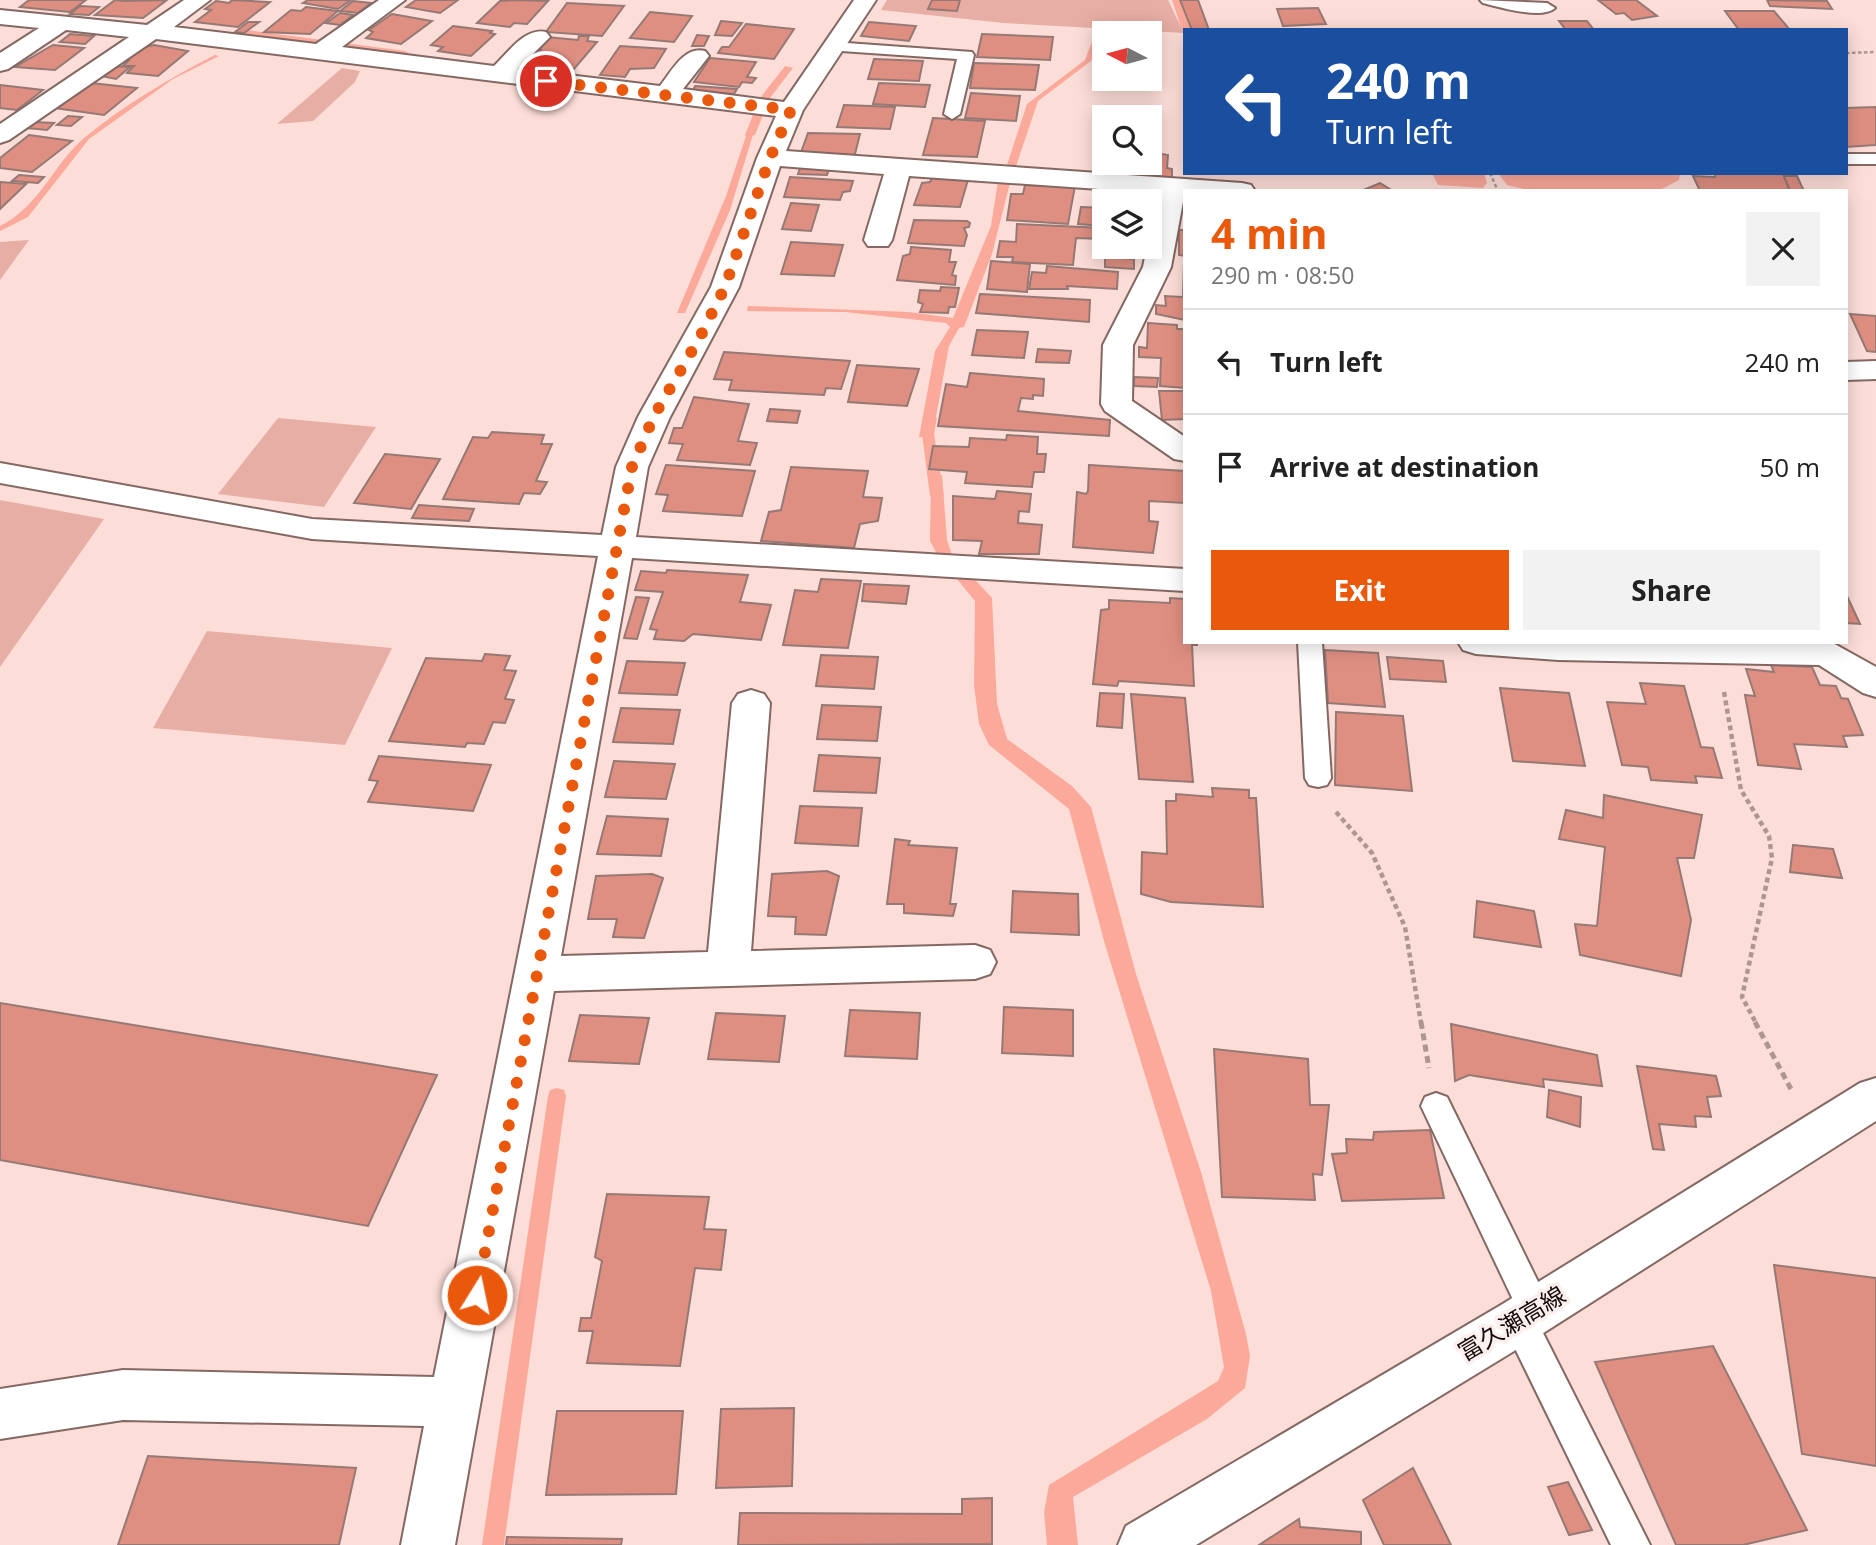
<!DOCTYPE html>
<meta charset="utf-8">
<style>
body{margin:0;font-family:"Open Sans","Noto Sans JP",sans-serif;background:#f2f2f2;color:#222;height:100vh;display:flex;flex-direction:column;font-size:26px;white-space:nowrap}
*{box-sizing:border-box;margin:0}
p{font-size:23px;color:#767676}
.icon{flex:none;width:38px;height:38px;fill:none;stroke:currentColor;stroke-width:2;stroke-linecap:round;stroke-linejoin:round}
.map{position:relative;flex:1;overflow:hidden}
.side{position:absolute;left:1183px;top:189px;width:665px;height:455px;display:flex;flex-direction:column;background:#fff;border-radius:0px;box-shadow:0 4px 18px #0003}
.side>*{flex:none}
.top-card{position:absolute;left:1183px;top:28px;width:665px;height:147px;border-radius:0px;box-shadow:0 4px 18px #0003;background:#1a4fa0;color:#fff;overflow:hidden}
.needle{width:46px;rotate:276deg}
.fabs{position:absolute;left:1092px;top:21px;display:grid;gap:14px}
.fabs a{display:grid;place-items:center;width:70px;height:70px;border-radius:0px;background:#fff;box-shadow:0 4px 18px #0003;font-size:35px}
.pin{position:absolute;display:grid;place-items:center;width:60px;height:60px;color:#fff;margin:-30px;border:4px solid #fff;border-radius:50%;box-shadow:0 2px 7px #0007}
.me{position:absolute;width:77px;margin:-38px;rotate:10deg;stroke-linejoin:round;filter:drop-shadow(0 0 5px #0008)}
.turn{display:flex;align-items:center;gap:24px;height:147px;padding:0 28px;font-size:32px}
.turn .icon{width:91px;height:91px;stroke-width:2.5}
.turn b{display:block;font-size:49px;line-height:60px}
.round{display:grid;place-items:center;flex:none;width:74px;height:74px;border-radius:0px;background:#f2f2f2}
.head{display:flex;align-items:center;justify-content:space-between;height:119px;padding:0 28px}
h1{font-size:42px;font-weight:700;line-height:52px;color:#ea580c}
.action{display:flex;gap:14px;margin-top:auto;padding:14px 28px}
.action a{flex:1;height:80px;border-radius:0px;background:#ea580c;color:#fff;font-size:28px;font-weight:700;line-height:80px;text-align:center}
.action a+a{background:#f2f2f2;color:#222}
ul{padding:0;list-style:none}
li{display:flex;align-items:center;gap:21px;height:105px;padding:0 28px;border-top:2px solid #e0e0e0}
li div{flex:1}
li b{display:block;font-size:26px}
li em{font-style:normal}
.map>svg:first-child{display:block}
</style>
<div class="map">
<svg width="1876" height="1545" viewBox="0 0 1876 1545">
<rect width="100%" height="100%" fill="#fdddd7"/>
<g fill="#e7aea5">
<polygon points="887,0 1168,0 1184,33 1004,23 881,10"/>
<polygon points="342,68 360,71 355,82 313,121 277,124"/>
<polygon points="29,240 0,280 0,242"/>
<polygon points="278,418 376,427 324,507 218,494"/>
<polygon points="0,500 104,519 0,667"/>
<polygon points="207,631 392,648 345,745 153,728"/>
</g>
<g fill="#fba99b">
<polygon points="1093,39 1100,42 1091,61 1038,101 1016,166 1007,165 1027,104 1085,60"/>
<path d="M 215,55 L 219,56 L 173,79 L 89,139 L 28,217 L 0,231 L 0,226 C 40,206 52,166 84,138 C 124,105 170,78 215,55 Z"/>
<polygon points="753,115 759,115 730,210 685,313 677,313 726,196"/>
<polygon points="1432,173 1484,173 1487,183 1483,188 1438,185"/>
<polygon points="1498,173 1680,173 1679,180 1658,191 1533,191 1507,185"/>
<polygon points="998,181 1010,183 992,254 964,327 959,328 949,346 932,438 919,437 935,351 950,327 946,323 845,312 747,311 748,306 909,312 953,318 991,226"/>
<polygon points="942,475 947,540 952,555 992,598 997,704 1007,739 1072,786 1091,807 1136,974 1201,1172 1246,1334 1250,1356 1245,1388 1207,1419 1073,1497 1078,1545 1047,1545 1044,1512 1049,1485 1218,1381 1224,1367 1211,1291 1104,941 1069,809 989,745 979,724 974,685 975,601 938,556 930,541 931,477"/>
</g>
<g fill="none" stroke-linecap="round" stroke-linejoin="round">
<g fill="#fba99b" fill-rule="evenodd">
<polygon points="1172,0 1182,0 1192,30 1185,30 1185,32 1182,30"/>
<polygon points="247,30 405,51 410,54 405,57 244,35 242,33"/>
<polygon points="785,66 793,68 770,98 755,135 746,137 745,135 760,98"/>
<polygon points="931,414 937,418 934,434 944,496 937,500 930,496 922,434 925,418"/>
<polygon points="557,1088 564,1090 566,1096 504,1545 482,1545 548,1096 550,1090"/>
</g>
</g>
<g fill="#df8f82" stroke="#967974" stroke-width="2">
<polygon points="29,0 86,0 70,12 20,7"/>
<polygon points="115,0 124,1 167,0 143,18 95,15"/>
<polygon points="232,0 270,2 238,27 195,22 211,10 205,9 216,1 229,3"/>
<polygon points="308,0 351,0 338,9 303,3"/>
<polygon points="416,0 458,0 440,13 406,7"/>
<polygon points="514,0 548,1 527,24 514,23 510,27 477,23 500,1"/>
<polygon points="932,0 960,0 957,11 928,9"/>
<polygon points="1180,0 1198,0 1209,30 1192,30"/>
<polygon points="1598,0 1636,0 1657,16 1632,20 1624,13 1616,14"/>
<polygon points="1767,0 1827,1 1832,9 1770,6"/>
<polygon points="353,1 371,3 358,13 340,11"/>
<polygon points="567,3 624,6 602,36 546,32"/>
<polygon points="80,6 99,7 89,15 70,14"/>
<polygon points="306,7 338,11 310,34 264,32 291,10 301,11"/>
<polygon points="1318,8 1326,24 1283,26 1277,9"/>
<polygon points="1725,11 1774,11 1790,30 1739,30"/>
<polygon points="650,12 692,16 674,42 630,38"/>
<polygon points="340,13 353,15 340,25 326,23"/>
<polygon points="392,14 432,21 401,44 366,38 373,32 369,30"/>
<polygon points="721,21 742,23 732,36 715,35"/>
<polygon points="1559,21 1587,21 1594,30 1566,30"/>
<polygon points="248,22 259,22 244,33 235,32"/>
<polygon points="869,22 916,26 909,41 861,36"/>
<polygon points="746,24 794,29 774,59 718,53 722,47 729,47"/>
<polygon points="453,26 492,31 490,33 495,34 471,56 438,51 443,47 431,45"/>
<polygon points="70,34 94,36 85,44 60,42"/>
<polygon points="982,34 1053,37 1050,60 977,57"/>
<polygon points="697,35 709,36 704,46 692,46"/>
<polygon points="579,36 589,36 587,41 597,42 574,69 532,65 541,50 537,50 547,37 578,40"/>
<polygon points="53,45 84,48 55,70 15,67"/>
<polygon points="154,45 188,51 158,76 127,73 134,66 123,66 129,60 125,59 144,47"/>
<polygon points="620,46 666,49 654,68 630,69 625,77 600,75"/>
<polygon points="710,58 756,62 747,77 756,78 752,83 742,82 739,87 694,82"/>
<polygon points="874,59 923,61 919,81 868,79"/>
<polygon points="974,63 1039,65 1035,90 970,88"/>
<polygon points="114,66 130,67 116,79 101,76"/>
<polygon points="91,83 137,88 104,115 55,108"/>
<polygon points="879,83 930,85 925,107 873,104"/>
<polygon points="0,85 43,90 17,110 0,108"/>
<polygon points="695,86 737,89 734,94 693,91"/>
<polygon points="971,93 1020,96 1016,121 965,118"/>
<polygon points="844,105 895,107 890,129 837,127"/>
<polygon points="1876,107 1876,145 1846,147 1846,108"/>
<polygon points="68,116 82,117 71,126 57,125"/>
<polygon points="933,118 985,121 977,157 923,155"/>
<polygon points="33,122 54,123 47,130 26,128"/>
<polygon points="808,133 860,134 854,158 800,155"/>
<polygon points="29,135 72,141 32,172 0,168 0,158"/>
<polygon points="1096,137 1104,137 1104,163 1150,163 1150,139 1151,139 1150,152 1168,155 1167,168 1172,169 1172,178 1144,176 1143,173 1093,173"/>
<polygon points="800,168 829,169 827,175 798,174"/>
<polygon points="1715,174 1783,174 1790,191 1700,191 1693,176 1715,177"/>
<polygon points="19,175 44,177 38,183 12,181"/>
<polygon points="1784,176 1797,176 1804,191 1790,191"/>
<polygon points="790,177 853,181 850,191 843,192 840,200 784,197"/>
<polygon points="932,178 968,180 960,207 914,205 922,183 930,182"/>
<polygon points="0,182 26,184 0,209"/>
<polygon points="1380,183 1393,191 1361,191"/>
<polygon points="1025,185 1075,186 1068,224 1007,220 1011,194 1023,194"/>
<polygon points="791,203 819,205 811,231 782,229"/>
<polygon points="1081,207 1104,208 1104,226 1078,224"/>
<polygon points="914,220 967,221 970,223 969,227 964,228 967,235 964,246 908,243"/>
<polygon points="1017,224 1103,228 1102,239 1076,238 1073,265 1012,262 1013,257 997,257 1000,241 1016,242"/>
<polygon points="1179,230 1185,230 1185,256 1179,255"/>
<polygon points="791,242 843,245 834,276 781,274"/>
<polygon points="911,247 951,250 949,262 956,262 952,275 956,276 955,285 897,280 903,256 910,254"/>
<polygon points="1105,257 1134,259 1134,269 1105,267"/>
<polygon points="991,261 1030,264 1027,292 987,289"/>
<polygon points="1184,262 1185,320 1156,314 1156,305 1166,306 1165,296 1183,297"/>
<polygon points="1047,266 1118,272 1117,289 1067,286 1068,289 1029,289 1032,272 1046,273"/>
<polygon points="941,287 959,288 955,307 949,307 948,313 920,312 923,304 918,302 920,290 940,291"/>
<polygon points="980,294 1090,300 1089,322 976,313"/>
<polygon points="1850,314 1876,316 1876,352 1867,351"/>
<polygon points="1148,323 1177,325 1177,329 1185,329 1185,388 1160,386 1161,358 1139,357 1139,347 1147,348"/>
<polygon points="977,330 1028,332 1024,358 972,355"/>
<polygon points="1038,349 1071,351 1069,363 1036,362"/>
<polygon points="724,352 850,361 841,389 826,388 824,395 729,390 732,380 714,379"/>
<polygon points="857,365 919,369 907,406 848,402"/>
<polygon points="970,373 1044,379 1043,396 1033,395 1033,399 1021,398 1018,411 1110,420 1109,436 938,426 946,384 967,387"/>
<polygon points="1134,377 1158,378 1157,387 1134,386"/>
<polygon points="1159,391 1185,391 1185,419 1162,420"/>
<polygon points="694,397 749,404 738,441 757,443 750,465 677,460 683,444 669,443 674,428 682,428"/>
<polygon points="770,409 800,411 797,423 767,421"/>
<polygon points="492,432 544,435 541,444 552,444 536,481 547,482 540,494 524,493 519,504 443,499 473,437 488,438"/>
<polygon points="1007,435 1038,437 1037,454 1046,454 1044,472 1034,472 1032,487 965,483 967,472 929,469 933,446 969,447 970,438 1006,440"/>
<polygon points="385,454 440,459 411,509 354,503"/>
<polygon points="666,465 755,471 742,516 663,511 668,495 656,494"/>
<polygon points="1089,465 1185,471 1185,503 1149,501 1149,521 1158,522 1153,553 1073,547 1077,492 1086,494 1088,491"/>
<polygon points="791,467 868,471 863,497 882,498 878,521 860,524 854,548 761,541 769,512 781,510"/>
<polygon points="997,491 1031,494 1029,512 1019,511 1018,523 1042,525 1039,554 979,554 982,541 953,540 953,496 995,499"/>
<polygon points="419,505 474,509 469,521 412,518"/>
<polygon points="667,570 748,575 740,602 771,605 761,640 693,634 684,641 654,639 657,630 650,629 663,592 635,590 641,571 666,573"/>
<polygon points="821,579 861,581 848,648 783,645 795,590 818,592"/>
<polygon points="864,584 909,586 906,604 862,601"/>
<polygon points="1846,594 1860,624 1846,623"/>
<polygon points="636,597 649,598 637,639 624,638"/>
<polygon points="1170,598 1185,599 1185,642 1197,642 1197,645 1192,645 1194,686 1119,681 1117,686 1093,684 1101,610 1109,609 1109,600 1170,603"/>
<polygon points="1325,650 1378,653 1385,707 1328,703"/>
<polygon points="485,654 510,656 504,670 516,671 505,699 514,700 505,723 493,722 484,744 467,743 465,747 389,741 426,658 482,661"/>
<polygon points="821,655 878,657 874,689 816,686"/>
<polygon points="1387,657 1443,661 1446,682 1390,679"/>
<polygon points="627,661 685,663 677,695 619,693"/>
<polygon points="1771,665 1812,667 1820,685 1836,686 1841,698 1848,699 1863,735 1843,736 1847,747 1794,744 1801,769 1758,765 1745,695 1755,696 1746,669 1774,672"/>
<polygon points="1640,683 1684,686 1701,747 1713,748 1722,778 1695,776 1697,783 1651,780 1648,767 1622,765 1607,702 1646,704"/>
<polygon points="1500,688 1569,693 1585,766 1513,761"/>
<polygon points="1100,693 1124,694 1122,728 1097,726"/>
<polygon points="1131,694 1185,698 1193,782 1139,779"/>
<polygon points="822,705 881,707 877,741 817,739"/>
<polygon points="621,708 680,710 673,744 613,742"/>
<polygon points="1336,712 1403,716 1412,791 1335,785"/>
<polygon points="819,755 880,758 876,793 814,791"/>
<polygon points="379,756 491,765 473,811 368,802 378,781 369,780"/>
<polygon points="614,761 675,764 666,799 605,797"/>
<polygon points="1212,788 1249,790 1249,798 1256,798 1263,907 1171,902 1141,894 1142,852 1167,854 1166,801 1176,801 1176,794 1213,797"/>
<polygon points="1604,795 1702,815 1694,858 1677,858 1691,920 1681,976 1580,955 1575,924 1597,926 1605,847 1559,839 1566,810 1603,818"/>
<polygon points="800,806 862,808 858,846 795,843"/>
<polygon points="607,816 668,819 661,856 597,854"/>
<polygon points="895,839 910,841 908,845 957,848 950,904 956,904 953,916 904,913 904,904 887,904"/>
<polygon points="1793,845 1833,849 1842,878 1790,872"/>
<polygon points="827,871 839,876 826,935 795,934 796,917 768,916 772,874"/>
<polygon points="652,874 663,878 644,938 613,937 617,919 588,919 596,876"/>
<polygon points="1013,891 1078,894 1079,935 1011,932"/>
<polygon points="1477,901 1534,911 1541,947 1474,937"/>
<polygon points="0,1003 437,1075 368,1226 0,1160"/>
<polygon points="1004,1007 1073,1010 1073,1056 1002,1053"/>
<polygon points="850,1010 920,1013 917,1059 845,1056"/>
<polygon points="716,1013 785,1016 779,1062 708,1059"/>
<polygon points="580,1015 649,1018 639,1064 569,1061"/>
<polygon points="1451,1024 1597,1055 1602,1086 1543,1079 1544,1087 1469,1075 1455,1081"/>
<polygon points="1214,1049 1308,1059 1310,1105 1329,1105 1322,1175 1313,1174 1315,1200 1222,1197"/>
<polygon points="1637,1066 1716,1076 1721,1096 1707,1097 1711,1117 1695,1116 1696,1127 1659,1124 1664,1150 1653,1149"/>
<polygon points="1549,1090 1581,1097 1580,1127 1547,1117"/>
<polygon points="1430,1130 1444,1198 1342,1201 1332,1154 1347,1153 1346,1139 1373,1140 1374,1132"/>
<polygon points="607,1194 709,1197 704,1229 726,1230 721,1270 695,1268 680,1366 587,1363 593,1331 579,1331 581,1318 591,1318 602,1261 595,1257"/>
<polygon points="1774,1265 1876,1278 1876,1466 1802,1454"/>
<polygon points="1713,1346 1807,1530 1743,1545 1676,1545 1595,1362"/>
<polygon points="794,1408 792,1486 716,1488 721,1409"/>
<polygon points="557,1411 683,1411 676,1494 546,1495"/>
<polygon points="148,1456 356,1468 339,1545 118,1545"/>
<polygon points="1413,1468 1451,1545 1384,1545 1363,1500"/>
<polygon points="1568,1482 1592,1530 1569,1535 1548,1487"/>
<polygon points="992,1498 992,1544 738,1545 740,1513 962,1514 962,1499"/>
<polygon points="1299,1519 1300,1527 1361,1532 1361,1545 1259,1545"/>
<polygon points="507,1537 622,1539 621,1545 506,1545"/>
</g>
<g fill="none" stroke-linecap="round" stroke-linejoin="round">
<g stroke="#846863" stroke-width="4">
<g id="service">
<path d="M 1480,0 L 1547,3 L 1555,8 C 1542,20 1499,7 1483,3 Z"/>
<polygon points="833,42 972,52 974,55 960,114 952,119 944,114 957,59 827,50 827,44"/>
<rect x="1846" y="154" width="30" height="10"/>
<polygon points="1298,642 1322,642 1331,778 1327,785 1318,787 1309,785 1305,778"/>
<polygon points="1436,1093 1447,1097 1547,1300 1552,1311 1547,1322 1539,1325 1650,1545 1611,1545 1507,1332 1502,1321 1507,1310 1516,1306 1421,1106 1425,1097"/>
</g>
</g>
<g stroke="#846863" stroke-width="4">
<g id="minor">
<path d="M 184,0 L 210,0 L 174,27 L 316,44 L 379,0 L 405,0 L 342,47 L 494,66 C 508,53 525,27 546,32 L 550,37 L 518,69 L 660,86 C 672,71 684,46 705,51 L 709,56 L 683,89 L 784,102 L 854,0 L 876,0 L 803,110 L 786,151 L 1242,183 L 1251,185 L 1255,191 L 1185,191 L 1171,267 L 1133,345 L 1132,401 L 1185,437 L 1185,461 L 1174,459 L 1105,411 L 1101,404 L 1103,345 L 1143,267 L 1147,247 L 1150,247 L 1157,193 L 909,176 L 892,240 L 888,246 L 868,246 L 864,240 L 884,174 L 780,166 L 739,287 L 670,417 L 648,467 L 636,537 L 1185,569 L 1185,591 L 632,558 L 561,956 L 708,952 L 732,703 L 738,694 L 751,690 L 764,694 L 770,703 L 751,951 L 975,945 L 990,950 L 996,962 L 990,974 L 975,979 L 554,991 L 455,1545 L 401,1545 L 424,1426 L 123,1420 L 0,1439 L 0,1389 L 123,1370 L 434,1377 L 598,556 L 312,539 L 0,483 L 0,463 L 312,519 L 602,535 L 616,467 L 638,417 L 711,287 L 757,158 L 776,116 L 156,39 L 9,140 L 0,143 L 0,124 L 129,37 L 66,30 L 8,69 L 0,71 L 0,53 L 39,28 L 0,24 L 0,10 L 147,25 Z"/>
<polygon points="1876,361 1876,379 1846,380 1846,362"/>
<polygon points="1458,642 1831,642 1876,667 1876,697 1863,693 1819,665 1558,660 1476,654 1463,650"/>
</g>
</g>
<g stroke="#846863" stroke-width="4">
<polygon id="secondary" points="1876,1078 1876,1121 1537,1337 1196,1545 1118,1545 1126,1526 1501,1305 1860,1083"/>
</g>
<g stroke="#ae9591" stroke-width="2.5" stroke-dasharray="3.5 2.5" stroke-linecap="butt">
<polyline points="1846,53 1876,52"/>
<polyline points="1490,173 1498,191"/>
</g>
<g stroke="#ae9591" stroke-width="4.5" stroke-dasharray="5 3.5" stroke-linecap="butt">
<polyline points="1724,692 1741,790 1769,836 1772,858 1742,997 1756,1023"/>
<polyline points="1336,812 1372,853 1405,927 1421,1023"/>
</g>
<g stroke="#ae9591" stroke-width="5" stroke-dasharray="7 4.5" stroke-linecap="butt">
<polyline points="1421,1022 1429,1068"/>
<polyline points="1755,1022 1792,1091"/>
</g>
<use href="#service" fill="#fff" fill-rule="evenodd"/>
<use href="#minor" fill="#fff" fill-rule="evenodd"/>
<use href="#secondary" fill="#fff" fill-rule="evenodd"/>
</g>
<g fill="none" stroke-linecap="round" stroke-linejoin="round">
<polyline stroke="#ea580c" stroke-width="12" stroke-dasharray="0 21.6" points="477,1295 632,467 654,416 700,337 725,287 770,158 791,110 546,81"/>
</g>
<g text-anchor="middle" stroke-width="7" stroke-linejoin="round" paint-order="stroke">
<g font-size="24" fill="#140a08" stroke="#fcefed">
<text transform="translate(1512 1324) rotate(-31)" y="8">富久瀬高線</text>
</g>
</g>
</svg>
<div class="fabs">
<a><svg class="needle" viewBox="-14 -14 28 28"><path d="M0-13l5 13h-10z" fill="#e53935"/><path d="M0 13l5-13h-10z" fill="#767676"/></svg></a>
<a><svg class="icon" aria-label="search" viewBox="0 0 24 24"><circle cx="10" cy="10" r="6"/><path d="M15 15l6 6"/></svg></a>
<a><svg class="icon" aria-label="layers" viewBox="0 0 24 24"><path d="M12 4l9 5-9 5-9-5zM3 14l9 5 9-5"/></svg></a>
</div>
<div class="pin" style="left:546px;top:81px;background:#d93025"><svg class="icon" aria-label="arrive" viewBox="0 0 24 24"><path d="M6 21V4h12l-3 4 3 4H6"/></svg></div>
<svg class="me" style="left:477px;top:1295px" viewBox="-20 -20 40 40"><circle r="17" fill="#ea580c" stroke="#fff" stroke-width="3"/><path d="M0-11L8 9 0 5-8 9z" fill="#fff"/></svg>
<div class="top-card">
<div class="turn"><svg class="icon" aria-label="left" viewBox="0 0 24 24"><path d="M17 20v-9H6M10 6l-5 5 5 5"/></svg><div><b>240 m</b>Turn left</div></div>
</div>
<section class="side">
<div class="head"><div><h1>4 min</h1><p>290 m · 08:50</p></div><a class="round"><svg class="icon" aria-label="close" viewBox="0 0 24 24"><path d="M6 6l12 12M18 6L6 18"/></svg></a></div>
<ul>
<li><svg class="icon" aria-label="left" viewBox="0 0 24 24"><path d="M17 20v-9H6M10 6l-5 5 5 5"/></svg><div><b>Turn left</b></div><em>240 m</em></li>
<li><svg class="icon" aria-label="arrive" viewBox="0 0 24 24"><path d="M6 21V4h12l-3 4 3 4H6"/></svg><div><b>Arrive at destination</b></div><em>50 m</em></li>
</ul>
<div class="action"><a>Exit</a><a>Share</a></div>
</section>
</div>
